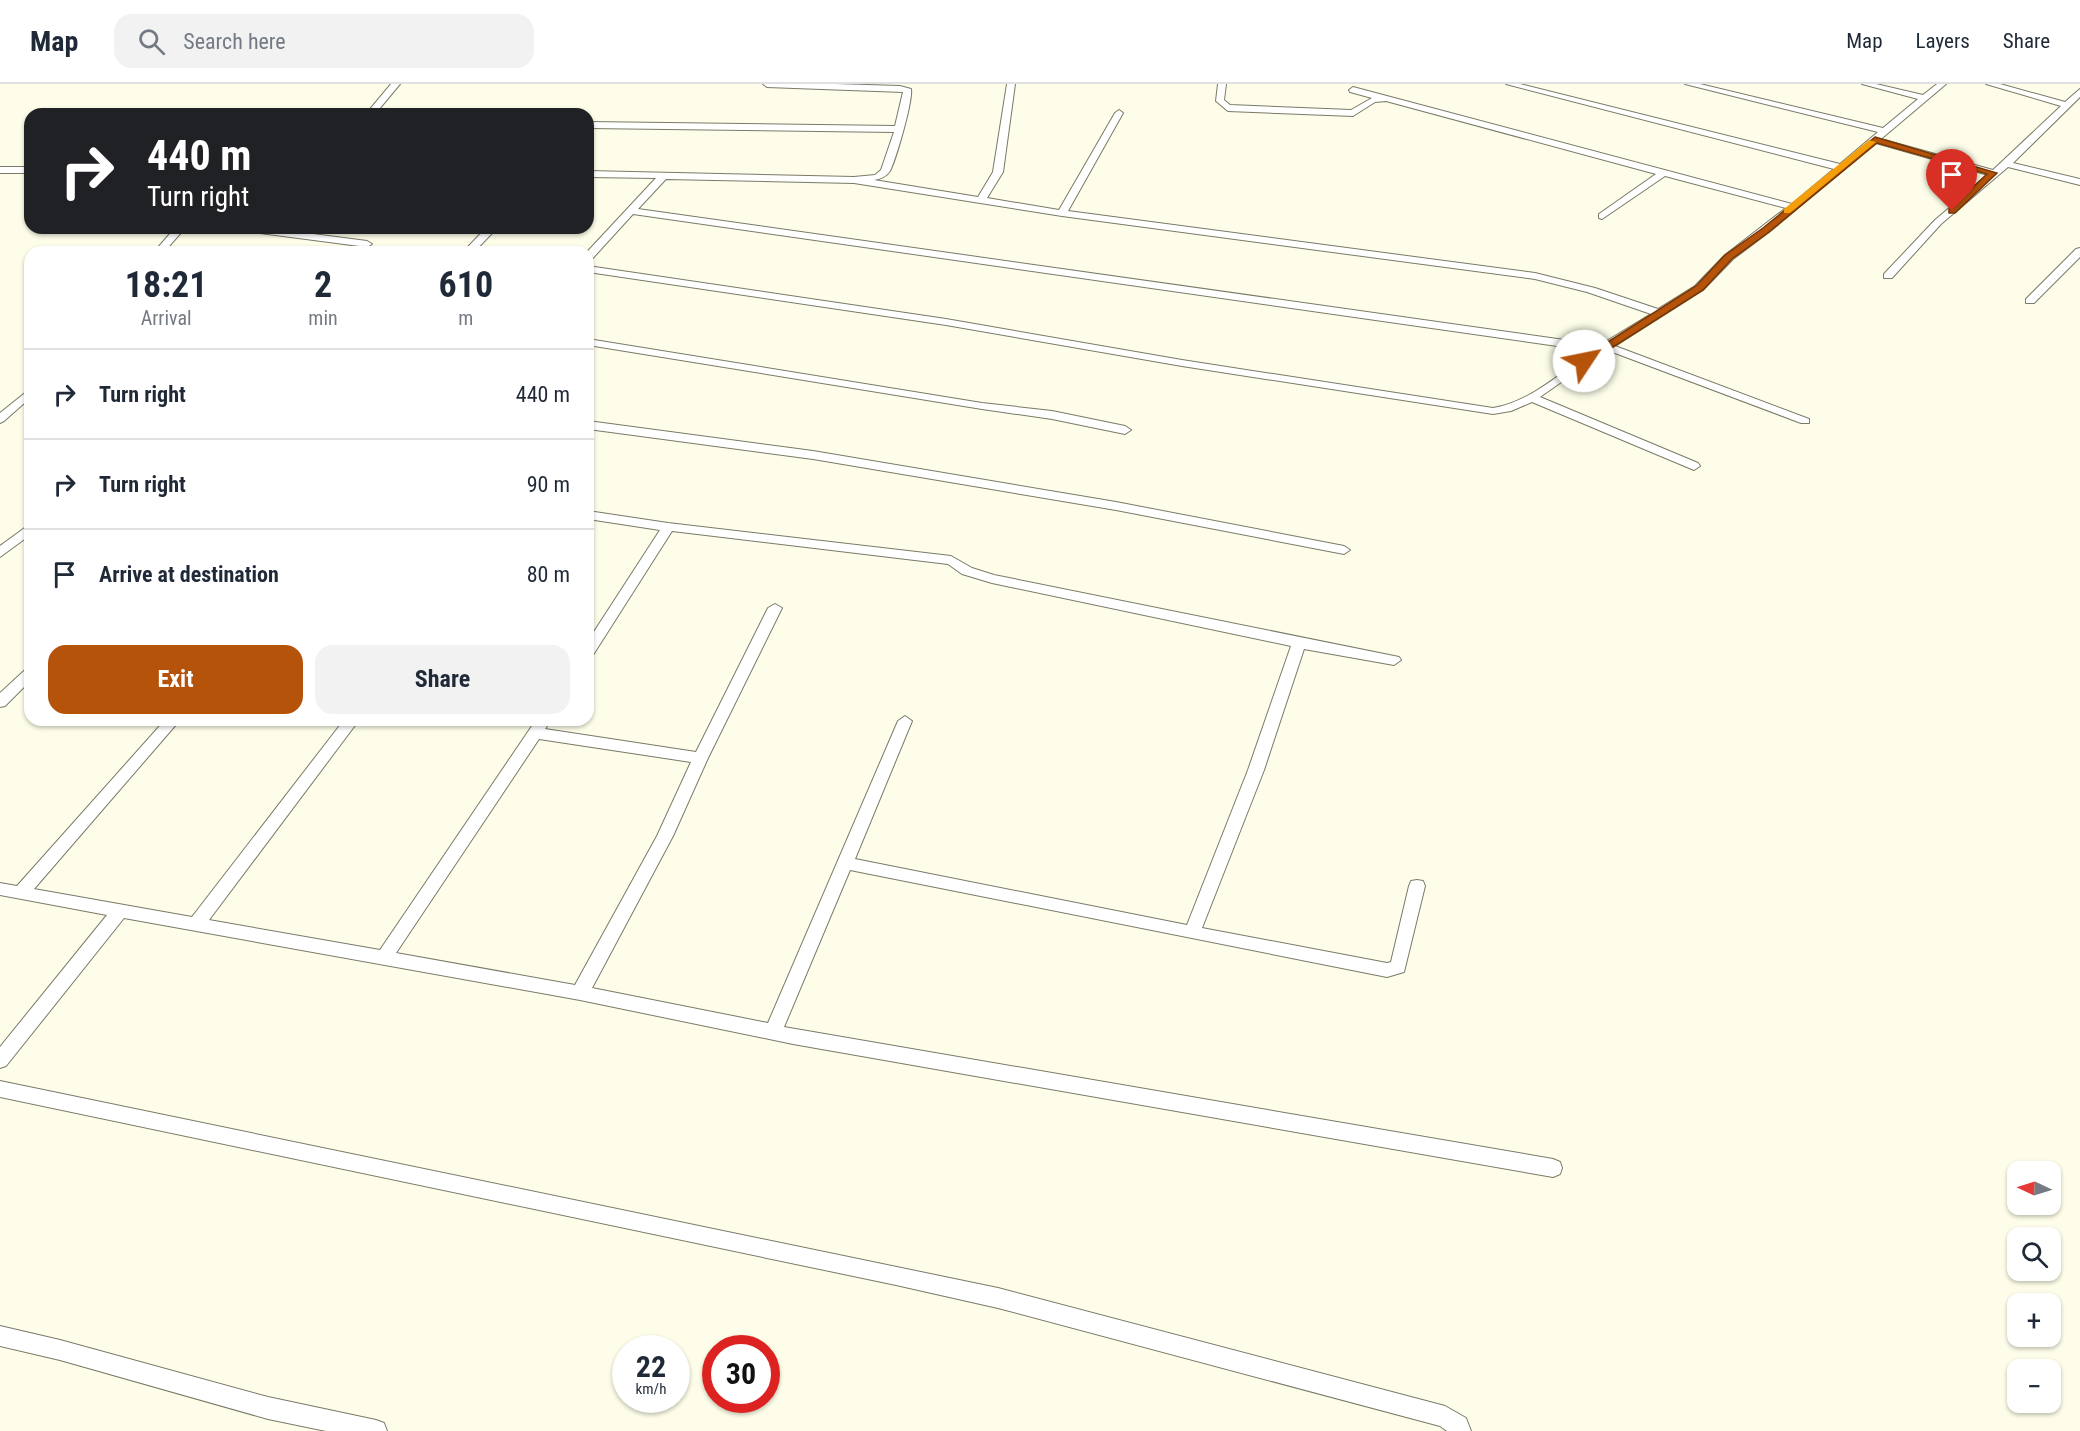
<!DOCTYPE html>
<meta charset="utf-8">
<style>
body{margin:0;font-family:"Roboto Condensed",sans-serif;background:#f2f2f3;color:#1f2937;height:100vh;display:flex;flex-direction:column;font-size:22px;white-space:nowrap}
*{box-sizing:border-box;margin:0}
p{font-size:20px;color:#747a83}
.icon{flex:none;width:33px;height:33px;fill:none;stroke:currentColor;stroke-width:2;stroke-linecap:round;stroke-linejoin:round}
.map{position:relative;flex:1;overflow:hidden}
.drawer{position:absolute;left:24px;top:162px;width:570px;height:480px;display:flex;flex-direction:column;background:#fff;border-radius:18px;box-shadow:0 2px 4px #0004}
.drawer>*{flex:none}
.top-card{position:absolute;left:24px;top:24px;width:570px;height:126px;border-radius:18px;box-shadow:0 2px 4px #0004;background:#202124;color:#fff;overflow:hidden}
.needle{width:39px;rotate:274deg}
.tools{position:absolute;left:2007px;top:1077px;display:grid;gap:12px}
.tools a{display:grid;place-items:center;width:54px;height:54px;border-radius:12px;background:#fff;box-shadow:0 2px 4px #0004;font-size:30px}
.speed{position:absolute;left:612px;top:1251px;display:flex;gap:12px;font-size:30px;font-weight:700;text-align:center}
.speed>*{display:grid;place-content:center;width:78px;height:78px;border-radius:50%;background:#fff;box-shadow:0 2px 4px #0004;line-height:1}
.speed small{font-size:15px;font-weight:400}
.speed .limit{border:9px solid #d22;background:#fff;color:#111}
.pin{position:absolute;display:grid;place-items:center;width:51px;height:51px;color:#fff;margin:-62px -26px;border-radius:50% 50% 50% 0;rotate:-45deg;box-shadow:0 0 6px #0007}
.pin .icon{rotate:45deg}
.me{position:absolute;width:66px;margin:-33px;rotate:56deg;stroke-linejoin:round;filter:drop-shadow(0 0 4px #0008)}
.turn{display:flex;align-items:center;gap:21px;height:126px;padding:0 24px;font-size:27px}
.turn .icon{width:78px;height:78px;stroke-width:2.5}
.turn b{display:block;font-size:42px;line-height:51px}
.eta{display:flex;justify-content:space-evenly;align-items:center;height:102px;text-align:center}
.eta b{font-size:36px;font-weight:700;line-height:42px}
.cta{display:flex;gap:12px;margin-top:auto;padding:12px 24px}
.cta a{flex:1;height:69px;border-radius:18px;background:#b45309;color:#fff;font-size:24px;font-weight:700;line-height:69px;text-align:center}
.cta a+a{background:#f2f2f3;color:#1f2937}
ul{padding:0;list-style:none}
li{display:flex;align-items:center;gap:18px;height:90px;padding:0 24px;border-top:2px solid #e0e1e3}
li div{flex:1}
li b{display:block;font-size:22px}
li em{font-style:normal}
header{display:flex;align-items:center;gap:36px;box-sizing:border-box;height:84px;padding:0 30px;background:#fff;border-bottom:2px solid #e0e1e3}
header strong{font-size:28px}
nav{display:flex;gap:33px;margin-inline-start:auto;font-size:21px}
.search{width:420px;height:54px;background:#f2f2f3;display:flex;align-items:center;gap:15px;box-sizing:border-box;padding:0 21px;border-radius:18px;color:#747a83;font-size:22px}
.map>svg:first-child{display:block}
</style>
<header>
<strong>Map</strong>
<div class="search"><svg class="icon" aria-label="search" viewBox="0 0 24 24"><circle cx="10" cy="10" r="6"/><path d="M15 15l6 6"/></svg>Search here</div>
<nav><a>Map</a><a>Layers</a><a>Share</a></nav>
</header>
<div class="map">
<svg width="2080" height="1347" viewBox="0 0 2080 1347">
<rect width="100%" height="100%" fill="#fdfde9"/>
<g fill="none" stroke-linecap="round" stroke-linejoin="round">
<g stroke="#7a7a68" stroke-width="2">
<g id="minor">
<polygon points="391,0 400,0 375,30 366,30"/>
<path d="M 763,0 L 835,0 L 900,2 L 911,5 C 913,17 896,75 890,87 C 886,93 880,95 874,96 L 978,113 L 993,88 L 1007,0 L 1015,0 L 1003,88 L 987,114 L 1059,126 L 1115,29 L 1119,26 L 1123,29 L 1068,127 L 1535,189 L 1595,204 L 1658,225 L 1695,202 L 1725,171 L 1786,124 L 1665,92 L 1602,135 L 1599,134 L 1599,130 L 1656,90 L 1386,17 L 1375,18 L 1353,32 L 1228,27 L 1216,17 L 1218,0 L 1226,0 L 1224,16 L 1230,21 L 1351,26 L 1372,14 L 1350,8 L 1349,6 L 1353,3 L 1792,120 L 1834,85 L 1506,0 L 1520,0 L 1840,80 L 1878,48 L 1685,0 L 1700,0 L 1883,44 L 1918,15 L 1862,0 L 1876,0 L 1923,11 L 1937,0 L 1946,0 L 1881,55 L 1993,86 L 2061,22 L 1986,0 L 2000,0 L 2065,18 L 2080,5 L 2080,13 L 2013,79 L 2080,95 L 2080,101 L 2008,83 L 1941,140 L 1892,194 L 1884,194 L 1884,190 L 1935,136 L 1988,91 L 1876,59 L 1769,148 L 1733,175 L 1703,206 L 1615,262 L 1809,335 L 1809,339 L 1801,339 L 1607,266 L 1540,313 L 1698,379 L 1700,382 L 1694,386 L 1532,318 L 1511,327 L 1493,330 L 1182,282 L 946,241 L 588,188 L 588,182 L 946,235 L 1182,276 L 1493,324 C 1530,318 1562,288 1592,267 L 633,130 L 592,175 L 588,176 L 587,168 L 656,94 L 588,93 L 588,87 L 854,93 L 875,91 L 881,86 L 894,48 L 588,44 L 588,38 L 895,42 L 903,8 L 767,3 ZM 666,95 L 854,99 L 1062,132 L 1535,195 L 1587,208 L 1651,230 L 1600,261 L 638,125 Z"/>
<rect x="0" y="83" width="30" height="6"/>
<polygon points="175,144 185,144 164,168 154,168"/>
<polygon points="239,144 267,144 367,157 372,160 367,163 244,147"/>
<polygon points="486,144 497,144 474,168 463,168"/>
<polygon points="2080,164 2080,173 2034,219 2026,219 2026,215 2076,165"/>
<polygon points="588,255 982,319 1052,327 1125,342 1131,346 1125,350 1052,335 982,325 588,261"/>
<polygon points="30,305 30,314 4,337 0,339 0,329"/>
<polygon points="588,337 813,367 1116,418 1344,462 1350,466 1344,470 1116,426 813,375 588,345"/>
<path d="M 588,427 L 668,439 L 951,472 L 972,484 L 994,491 L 1399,573 L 1401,576 L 1394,581 L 1304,565 L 1264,686 L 1202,844 L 1387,879 L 1391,878 L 1409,802 L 1411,797 L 1417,796 L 1423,797 L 1425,802 L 1404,888 L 1387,893 L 850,786 L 784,943 L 1553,1075 L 1560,1078 L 1562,1084 L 1560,1090 L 1553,1093 L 793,960 L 580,916 L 124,834 L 6,982 L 0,984 L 0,963 L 107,831 L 0,811 L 0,799 L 17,802 L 165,636 L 180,636 L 34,805 L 192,833 L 344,636 L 359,636 L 209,836 L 380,866 L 536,636 L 551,636 L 545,645 L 696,668 L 768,524 L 775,520 L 782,524 L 708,674 L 673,752 L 592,904 L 768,939 L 898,637 L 905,632 L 912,637 L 855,775 L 1187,841 L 1248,686 L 1291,562 L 992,499 L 962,490 L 948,480 L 672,447 L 593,571 L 588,573 L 588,557 L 660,446 L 588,435 ZM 539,655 L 691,678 L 657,752 L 575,901 L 396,869 Z"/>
<polygon points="30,440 30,451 0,473 0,462"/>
<polygon points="30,584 30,597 5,622 0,623 0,609 25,586"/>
<polygon points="0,997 998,1204 1445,1322 1466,1334 1471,1347 1447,1347 1440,1342 998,1224 896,1201 0,1013"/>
<polygon points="0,1242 60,1256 268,1313 376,1336 384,1339 387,1347 326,1347 268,1335 60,1276 0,1262"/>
</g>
</g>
<use href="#minor" fill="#fff" fill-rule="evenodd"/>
</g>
<polygon fill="#b45309" stroke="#753606" stroke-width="1.5" points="1875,53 1997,89 1955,129 1949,129 1949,125 1987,90 1877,59 1769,148 1732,175 1703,206 1588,279 1581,279 1581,275 1696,202 1725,171 1763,144"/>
<polygon fill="#f59e0b" points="1869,56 1876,58 1790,129 1784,129 1784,125"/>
</svg>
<div class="tools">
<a><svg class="needle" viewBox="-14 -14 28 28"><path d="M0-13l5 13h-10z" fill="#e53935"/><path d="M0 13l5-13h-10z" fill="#747a83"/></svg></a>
<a><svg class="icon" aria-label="search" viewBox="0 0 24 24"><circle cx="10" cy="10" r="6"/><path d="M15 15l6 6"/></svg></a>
<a>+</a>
<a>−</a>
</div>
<div class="speed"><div>22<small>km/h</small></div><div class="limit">30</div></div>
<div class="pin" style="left:1952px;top:127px;background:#d93025"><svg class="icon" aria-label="arrive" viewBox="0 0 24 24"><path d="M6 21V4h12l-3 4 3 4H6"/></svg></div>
<svg class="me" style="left:1584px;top:277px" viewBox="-20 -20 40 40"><circle r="19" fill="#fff"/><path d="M0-13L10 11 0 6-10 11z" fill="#b45309"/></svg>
<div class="top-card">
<div class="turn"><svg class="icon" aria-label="right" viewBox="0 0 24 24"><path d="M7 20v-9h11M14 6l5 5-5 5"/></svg><div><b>440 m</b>Turn right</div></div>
</div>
<section class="drawer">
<div class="eta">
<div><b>18:21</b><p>Arrival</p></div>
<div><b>2</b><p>min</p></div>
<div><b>610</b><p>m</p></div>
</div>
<ul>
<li><svg class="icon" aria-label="right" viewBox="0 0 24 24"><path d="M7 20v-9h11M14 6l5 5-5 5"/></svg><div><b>Turn right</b></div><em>440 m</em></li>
<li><svg class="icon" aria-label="right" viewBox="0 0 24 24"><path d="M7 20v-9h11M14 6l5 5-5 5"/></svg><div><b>Turn right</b></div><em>90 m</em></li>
<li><svg class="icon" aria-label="arrive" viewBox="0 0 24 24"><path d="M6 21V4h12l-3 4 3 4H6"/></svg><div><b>Arrive at destination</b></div><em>80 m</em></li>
</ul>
<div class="cta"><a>Exit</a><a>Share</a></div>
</section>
</div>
